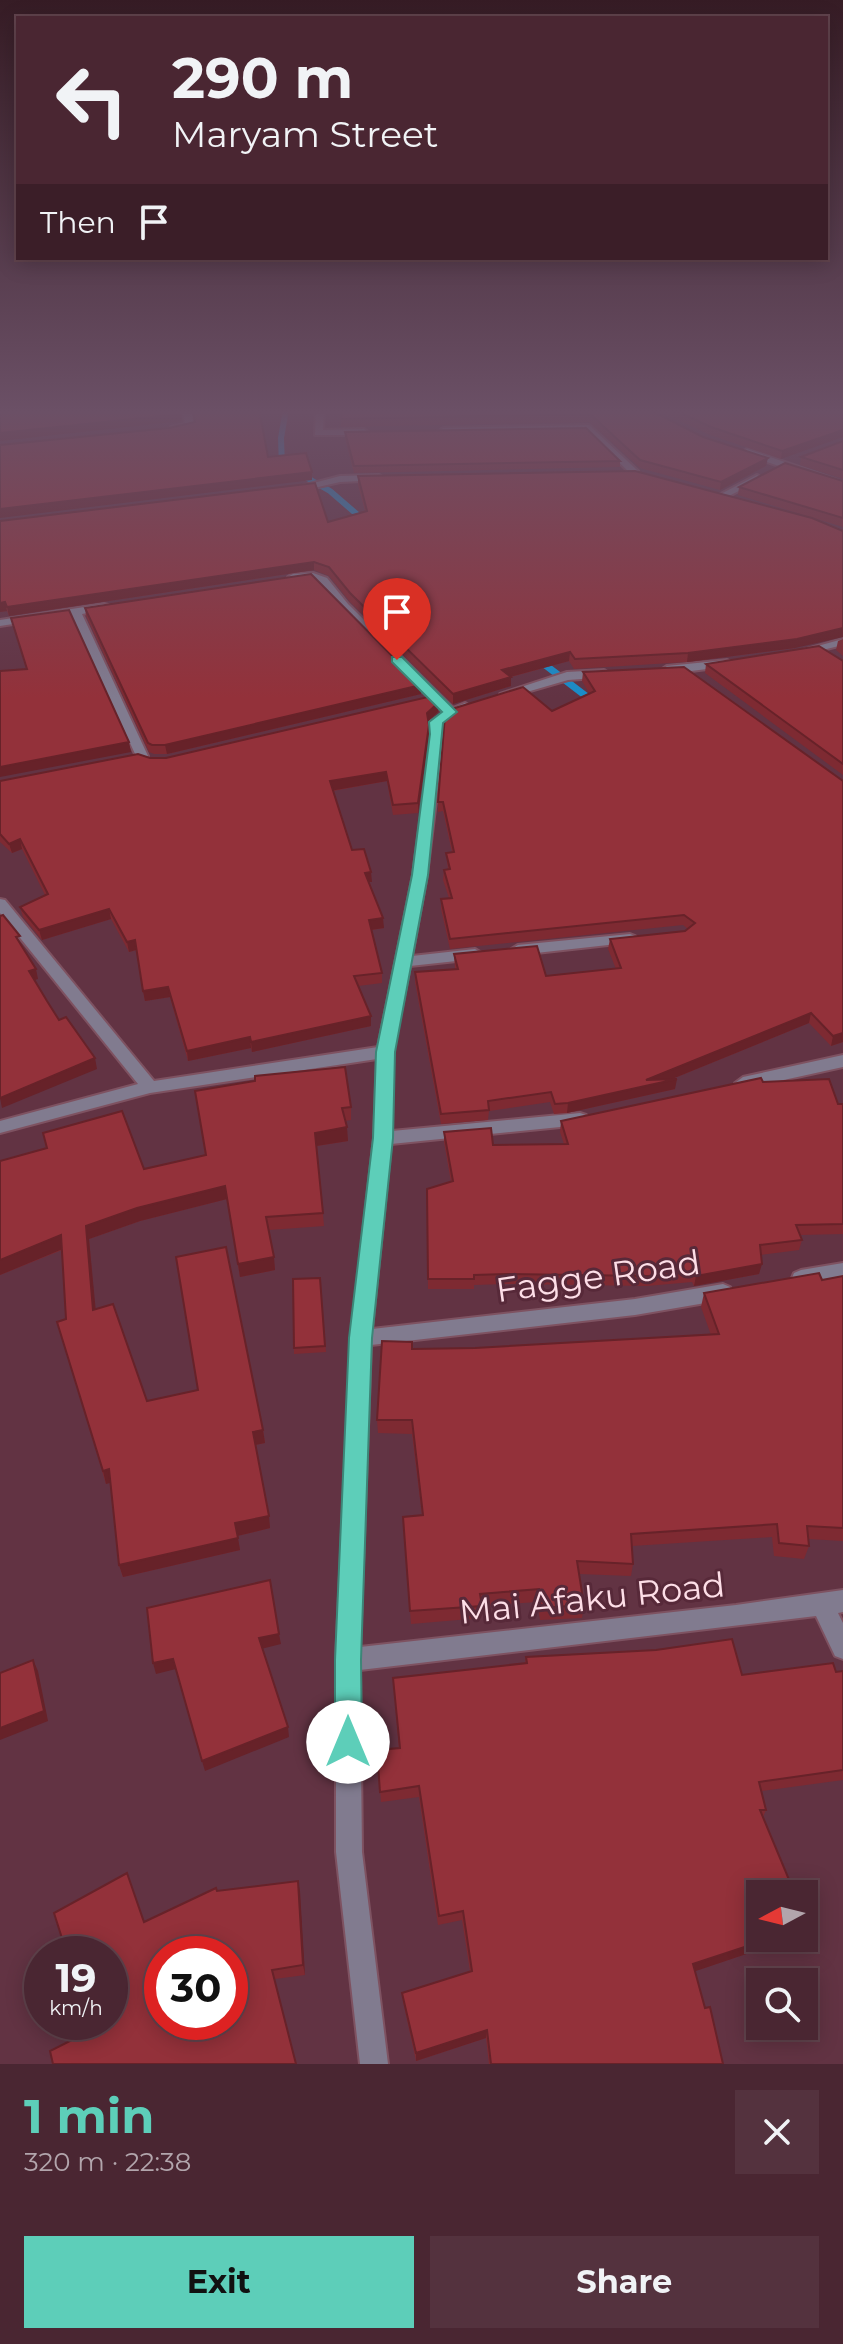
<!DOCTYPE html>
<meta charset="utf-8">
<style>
body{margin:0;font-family:Montserrat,sans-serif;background:#54323e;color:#f1f3f6;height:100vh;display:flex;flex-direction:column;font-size:30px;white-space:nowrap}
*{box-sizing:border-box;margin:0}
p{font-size:26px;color:#b2a5ac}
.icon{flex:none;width:44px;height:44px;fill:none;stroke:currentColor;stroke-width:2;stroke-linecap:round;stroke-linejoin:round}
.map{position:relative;height:2064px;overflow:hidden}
.drawer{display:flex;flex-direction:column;background:#4a2632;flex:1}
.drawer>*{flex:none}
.hud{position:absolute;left:16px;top:16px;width:812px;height:244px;border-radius:0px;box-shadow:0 4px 20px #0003,0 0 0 2px #61434d;background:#4a2632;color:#f1f3f6;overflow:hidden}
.needle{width:52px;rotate:263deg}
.buttons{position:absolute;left:746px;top:1880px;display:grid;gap:16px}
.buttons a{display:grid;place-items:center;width:72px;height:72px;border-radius:0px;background:#4a2632;box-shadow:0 4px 20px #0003,0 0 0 2px #61434d;font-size:40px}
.speed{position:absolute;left:24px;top:1936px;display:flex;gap:16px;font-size:40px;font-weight:700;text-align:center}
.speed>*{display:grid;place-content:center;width:104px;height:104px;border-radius:50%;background:#4a2632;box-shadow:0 4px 20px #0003,0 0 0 2px #61434d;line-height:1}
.speed small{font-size:20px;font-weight:400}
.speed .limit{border:12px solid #d22;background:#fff;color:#111}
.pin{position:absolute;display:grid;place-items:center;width:68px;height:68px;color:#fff;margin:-82px -34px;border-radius:50% 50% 50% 0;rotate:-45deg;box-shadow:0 0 8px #0007}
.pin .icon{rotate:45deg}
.me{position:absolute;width:88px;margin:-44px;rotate:0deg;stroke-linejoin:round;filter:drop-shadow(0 0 6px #0008)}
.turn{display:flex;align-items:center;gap:28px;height:168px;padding:0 24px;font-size:36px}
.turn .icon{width:104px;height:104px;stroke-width:2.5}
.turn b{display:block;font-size:56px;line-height:68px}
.then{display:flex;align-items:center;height:76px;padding:0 24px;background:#0003;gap:16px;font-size:30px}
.round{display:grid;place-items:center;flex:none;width:84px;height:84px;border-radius:0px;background:#54323e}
.head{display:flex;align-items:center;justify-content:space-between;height:136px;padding:0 24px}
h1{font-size:48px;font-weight:700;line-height:60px;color:#5dceb9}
.action{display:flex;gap:16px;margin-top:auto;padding:16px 24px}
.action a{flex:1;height:92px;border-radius:0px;background:#5dceb9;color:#111;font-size:32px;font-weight:700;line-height:92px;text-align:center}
.action a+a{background:#54323e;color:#f1f3f6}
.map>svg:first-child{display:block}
</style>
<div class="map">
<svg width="843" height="2064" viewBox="0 0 843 2064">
<rect width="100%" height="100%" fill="#623343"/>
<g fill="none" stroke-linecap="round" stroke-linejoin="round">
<g stroke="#198dc9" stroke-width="6">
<polyline points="282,466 281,438 286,409"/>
<polyline points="302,475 330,491 367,523"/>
</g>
<polyline stroke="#198dc9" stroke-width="7" points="540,661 595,703"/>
<g stroke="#7e5261" stroke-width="4">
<g id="street">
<polygon points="183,409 191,409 194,426 171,431 171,427 185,424"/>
<polygon points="316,409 324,409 323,430 364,429 368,432 364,435 315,435"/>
<polygon points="589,425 638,471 638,475 632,475 587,431 443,434 439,431 443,428"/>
<polygon points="747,449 843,482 843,488 744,454 742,452"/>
<polygon points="379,475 384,478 382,480 340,482 296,492 291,489 340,476"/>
<polygon points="757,475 762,478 760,480 725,498 717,496"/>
<polygon points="313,573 327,578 348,604 453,708 465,703 471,707 442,724 444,734 427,875 412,956 475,949 483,954 475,959 410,966 393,1052 392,1131 580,1113 586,1115 589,1119 586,1123 580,1125 391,1144 372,1329 635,1299 723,1284 730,1287 733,1292 730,1297 723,1300 635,1315 371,1345 360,1647 736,1605 843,1590 843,1612 838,1613 843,1623 843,1659 835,1656 816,1616 360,1670 362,1852 388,2064 360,2064 336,1852 336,1660 351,1338 374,1138 377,1059 150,1093 0,1133 0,1121 138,1084 0,913 0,899 5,900 154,1081 378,1047 413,875 432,734 430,722 444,713 340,608 319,582 312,579 293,580 288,577 293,574"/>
<polygon points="104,604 108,605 108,609 82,614 148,756 147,759 142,760 136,756 71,615 0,626 0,620"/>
<polygon points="843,639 843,645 802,655 796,652"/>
<polygon points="727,660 733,664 731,666 667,674 661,670 667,666"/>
<polygon points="604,670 610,674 608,677 568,680 506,698 500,694 567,672"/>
<polygon points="630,934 635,936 637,939 635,942 518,955 510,950 518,945"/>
<polygon points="843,1055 843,1067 743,1089 735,1083 743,1077"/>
<polygon points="843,1263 843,1279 801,1286 794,1283 792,1278 794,1273 801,1270"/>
</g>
</g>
<use href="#street" fill="#817b8f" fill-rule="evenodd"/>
</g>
<g fill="#7e2a32">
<polygon points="648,409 703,437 766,466 720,490 640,468 589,422 341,427 341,419"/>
<polygon points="655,409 843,409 781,459 710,435"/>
<polygon points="345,432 620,461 620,467 354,473 345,438"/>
<polygon points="843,441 843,479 800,465 801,457"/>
<polygon points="358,476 795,648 687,662 574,669 569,661 511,677 511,686 453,704 350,602 329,576 314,570 9,616 7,611 0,612 0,521 328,522 365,511 358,485"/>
<polygon points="843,481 843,527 738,495 739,487"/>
<polygon points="85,608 421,694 167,754 154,754 149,752 86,616"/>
<polygon points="843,639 843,656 836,650 838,641"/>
<polygon points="843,661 843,775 705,673 706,664"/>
<polygon points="583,672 843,781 843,1042 831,1046 809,1023 672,1079 675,1089 567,1113 554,1114 550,1102 489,1111 488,1120 441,1124 415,982 415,972 455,969 454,954 546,976 616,969 608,949 610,939 685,931 688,929 683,925 450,949 441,909 441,899 449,898 443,880 444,870 448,869 446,853 452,852 443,811 438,812 438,802 552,711 589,693 582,681"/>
<polygon points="439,702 438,712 428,721 429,734 418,813 393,815 387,781 333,791 352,850 372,882 369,882 384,928 372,930 382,973 382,983 358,986 371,1026 252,1052 251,1048 188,1061 170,997 145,1001 136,950 129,952 111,919 42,940 23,917 20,907 45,895 22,849 12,853 0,842 0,781 150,758 166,758"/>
<polygon points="763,1082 838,1104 843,1104 843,1234 800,1235 802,1240 799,1250 761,1255 759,1274 694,1286 692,1282 647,1286 506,1284 474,1285 474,1289 428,1289 427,1189 451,1182 444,1142 444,1132 493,1145 564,1144 560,1132 561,1121"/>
<polygon points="195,1091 351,1107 351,1120 345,1121 348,1141 317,1146 324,1226 269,1230 275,1270 240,1277 227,1199 140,1221 89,1239 95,1310 147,1401 263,1430 265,1443 255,1445 270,1528 237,1536 240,1550 123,1577 119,1565 110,1482 106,1484 57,1322 66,1319 62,1250 0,1275 0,1161 46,1148 43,1133 144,1169 205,1155"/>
<polygon points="843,1276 843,1541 808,1539 809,1546 804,1559 774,1556 772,1537 632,1546 633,1564 631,1576 579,1574 584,1605 582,1618 540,1620 537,1602 482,1606 481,1618 411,1624 403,1517 422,1515 412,1434 378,1433 377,1420 412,1349 475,1348 711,1335 701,1307 704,1293 822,1280"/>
<polygon points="320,1278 326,1352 294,1354 294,1348"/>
<polygon points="526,1657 742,1675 843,1671 843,1780 762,1791 766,1810 763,1817 794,1938 695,1971 705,2008 723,2064 489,2064 486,2038 416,2061 403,2001 402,1993 470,1971 462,1920 438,1925 419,1797 381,1802 377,1750 399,1748 393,1678 525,1663"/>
<polygon points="298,1881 305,1975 275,1979 78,2037 131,1883 144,1922 217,1891"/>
</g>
<g fill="#672229">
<polygon points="181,414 182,421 0,441 0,433"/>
<polygon points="843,430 843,437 781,459 782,451"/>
<polygon points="768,458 766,466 720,490 721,482"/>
<polygon points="312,472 312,480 0,518 0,509"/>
<polygon points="314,562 314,570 9,616 7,607"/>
<polygon points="5,602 7,611 0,612 0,603"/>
<polygon points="843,628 843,637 795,648 687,662 688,653"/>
<polygon points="570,652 569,661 502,679 502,670"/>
<polygon points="511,677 511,686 453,704 453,694"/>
<polygon points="421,685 421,694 167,754 165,745"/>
<polygon points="439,702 438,712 427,722 427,713"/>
<polygon points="429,725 429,734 418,813 418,803"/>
<polygon points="129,742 131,752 0,777 0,767"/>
<polygon points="386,772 387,781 330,791 330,781"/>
<polygon points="20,839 22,849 12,853 9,844"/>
<polygon points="371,872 372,882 366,882 365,873"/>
<polygon points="109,909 111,919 42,940 39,930"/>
<polygon points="383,918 384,928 370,930 369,920"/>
<polygon points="135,940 136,950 129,952 127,942"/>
<polygon points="36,969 38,979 32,981 29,971"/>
<polygon points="168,987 170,997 145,1001 143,991"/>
<polygon points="811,1013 809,1023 667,1081 677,1079 675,1089 567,1113 568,1103 646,1080"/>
<polygon points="371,1016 371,1026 252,1052 251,1042"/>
<polygon points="843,1033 843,1042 831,1046 833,1036"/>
<polygon points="250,1037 251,1048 188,1061 187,1051"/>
<polygon points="95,1058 97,1069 2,1108 0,1098"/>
<polygon points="347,1127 348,1141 316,1146 315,1133"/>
<polygon points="225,1186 227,1199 140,1221 89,1239 97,1323 93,1310 86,1226 137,1208"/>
<polygon points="61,1235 65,1248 0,1275 0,1260"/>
<polygon points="274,1257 275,1270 240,1277 238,1264"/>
<polygon points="762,1264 759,1274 694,1286 696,1276"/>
<polygon points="263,1430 265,1443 255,1445 253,1432"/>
<polygon points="109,1469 113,1482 106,1484 103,1471"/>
<polygon points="269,1516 270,1528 237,1536 235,1523"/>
<polygon points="238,1538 240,1550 123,1577 119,1565"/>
<polygon points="279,1634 281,1644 261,1649 259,1638"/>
<polygon points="173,1659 176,1669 156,1674 153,1663"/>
<polygon points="33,1660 38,1671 48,1721 0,1740 0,1728"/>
<polygon points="288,1727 289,1737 205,1771 202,1761"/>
<polygon points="298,1881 300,1891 305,1975 303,1965"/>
<polygon points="772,1938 794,1938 690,1973 693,1964"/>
<polygon points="487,2030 486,2038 416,2061 416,2053"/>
</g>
<g fill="#93313a" stroke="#672229" stroke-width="2" fill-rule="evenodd">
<polygon points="0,409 180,409 181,414 0,433"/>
<polygon points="193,409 259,409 268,457 306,453 312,472 0,509 0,445 169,428 195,422"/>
<polygon points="342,409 648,409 703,437 768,458 721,482 640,460 590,414 341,419"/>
<polygon points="672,409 843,409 843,430 782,451 711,427"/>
<polygon points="586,428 620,461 354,466 345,432"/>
<polygon points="843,441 843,470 801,457"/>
<polygon points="785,463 843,481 843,518 739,487"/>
<polygon points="635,471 812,518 843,531 843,628 797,639 688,653 575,659 570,652 502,670 511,677 453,694 350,593 329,567 314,562 7,607 5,602 0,603 0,521 315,483 328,522 367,511 358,476"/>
<polygon points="311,574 421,685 165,745 152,745 148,743 85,608"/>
<polygon points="69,610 129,742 0,767 0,671 27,669 11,618"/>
<polygon points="819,646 843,661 843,764 706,664"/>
<polygon points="684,667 843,781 843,1033 833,1036 811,1013 646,1080 677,1079 568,1103 555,1104 551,1092 488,1101 489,1110 441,1114 415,972 458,969 454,954 537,946 546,976 621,968 610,939 685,931 695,923 684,915 450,939 441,899 452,898 444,870 450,869 446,853 454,852 443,802 438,802 445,715 455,708 523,687 552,711 595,691 583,672"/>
<polygon points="432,696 439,702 427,713 429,725 418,803 393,805 386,772 330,781 352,850 364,849 371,872 365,873 383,918 369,920 382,973 354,976 371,1016 251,1042 250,1037 187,1051 168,987 143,991 135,940 127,942 109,909 39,930 20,907 48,894 20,839 9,844 0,834 0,781 138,754 150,758 166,758"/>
<polygon points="3,915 20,936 16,937 36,969 29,971 47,1001 59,1020 66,1017 95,1058 0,1098 0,916"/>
<polygon points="345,1067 351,1107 342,1108 347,1127 315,1133 323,1213 266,1217 274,1257 238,1264 225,1186 137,1208 86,1226 93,1310 113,1304 147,1401 198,1390 176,1257 226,1247 263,1430 253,1432 269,1516 235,1523 238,1538 119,1565 109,1469 103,1471 57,1322 66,1319 61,1235 0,1260 0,1161 47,1148 43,1133 122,1111 144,1169 206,1155 195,1091 255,1081 255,1076"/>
<polygon points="761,1078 763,1082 829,1079 838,1104 843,1104 843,1224 796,1225 802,1240 760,1245 762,1264 696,1276 694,1272 648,1276 507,1274 474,1275 474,1279 428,1279 427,1189 453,1181 444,1132 491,1128 493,1145 568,1144 561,1121"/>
<polygon points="819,1273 822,1280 843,1276 843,1528 807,1526 809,1546 779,1543 777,1524 631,1534 633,1564 577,1561 584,1605 541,1608 539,1589 480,1594 482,1606 410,1611 403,1517 423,1515 412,1420 377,1420 382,1341 412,1342 412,1349 475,1348 719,1334 704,1293"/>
<polygon points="320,1278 325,1346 294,1348 293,1279"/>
<polygon points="270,1580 279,1634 259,1638 288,1727 202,1761 173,1659 153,1663 147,1608"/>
<polygon points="732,1639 742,1675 833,1663 836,1672 843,1671 843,1770 759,1782 766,1810 760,1810 795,1894 760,1894 760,1938 772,1938 693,1964 705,2008 710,2007 723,2064 491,2064 487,2030 416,2053 402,1993 472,1971 463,1911 439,1916 419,1786 380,1792 377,1750 400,1748 393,1678 527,1663 526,1657 656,1650"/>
<polygon points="33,1660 44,1711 0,1728 0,1673"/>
<path d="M 127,1873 L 144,1922 L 216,1888 L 217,1891 L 298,1881 L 303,1965 L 272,1970 L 296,2064 L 53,2064 L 50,2051 L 78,2037 L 74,2022 L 110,2022 L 110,1954 L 67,1954 L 54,1913 ZM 162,1954 L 230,1954 L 230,2022 L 162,2022 Z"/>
<polygon points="804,1914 809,1926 804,1927"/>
</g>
<linearGradient id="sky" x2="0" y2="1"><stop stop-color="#361c25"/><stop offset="0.59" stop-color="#6b5066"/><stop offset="1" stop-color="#6b5066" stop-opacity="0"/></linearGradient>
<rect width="843" height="698" fill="url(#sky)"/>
<polygon fill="#5dceb9" stroke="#3c8678" stroke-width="2" points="392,657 402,657 457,712 443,723 428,875 395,1052 393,1138 372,1338 361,1660 362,1742 358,1752 348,1756 339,1752 335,1742 335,1660 349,1338 373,1138 376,1052 412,875 430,734 429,722 442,712 392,662"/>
<g text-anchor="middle" stroke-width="6" stroke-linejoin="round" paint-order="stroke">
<g font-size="34" fill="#fddee7" stroke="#572939">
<text transform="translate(598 1276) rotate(-8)" y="12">Fagge Road</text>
<text transform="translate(592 1598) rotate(-6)" y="12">Mai Afaku Road</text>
</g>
</g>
</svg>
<div class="buttons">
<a><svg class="needle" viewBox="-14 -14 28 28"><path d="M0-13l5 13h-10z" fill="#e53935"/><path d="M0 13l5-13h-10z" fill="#b2a5ac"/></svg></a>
<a><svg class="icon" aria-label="search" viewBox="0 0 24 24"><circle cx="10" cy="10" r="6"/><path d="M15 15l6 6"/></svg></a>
</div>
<div class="speed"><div>19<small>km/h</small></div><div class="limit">30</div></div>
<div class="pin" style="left:397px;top:660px;background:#d93025"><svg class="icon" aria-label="arrive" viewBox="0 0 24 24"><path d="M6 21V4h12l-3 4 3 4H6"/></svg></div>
<svg class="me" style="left:348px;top:1742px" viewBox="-20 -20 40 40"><circle r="19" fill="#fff"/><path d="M0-13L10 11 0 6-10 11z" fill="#5dceb9"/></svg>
<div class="hud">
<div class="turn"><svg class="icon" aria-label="left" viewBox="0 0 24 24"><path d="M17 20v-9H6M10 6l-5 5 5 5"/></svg><div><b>290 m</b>Maryam Street</div></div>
<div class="then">Then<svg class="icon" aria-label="arrive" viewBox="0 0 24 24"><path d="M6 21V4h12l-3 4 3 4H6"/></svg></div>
</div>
</div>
<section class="drawer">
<div class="head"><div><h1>1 min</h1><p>320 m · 22:38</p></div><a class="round"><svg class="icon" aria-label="close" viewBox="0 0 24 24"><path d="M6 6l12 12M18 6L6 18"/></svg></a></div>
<div class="action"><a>Exit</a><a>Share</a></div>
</section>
